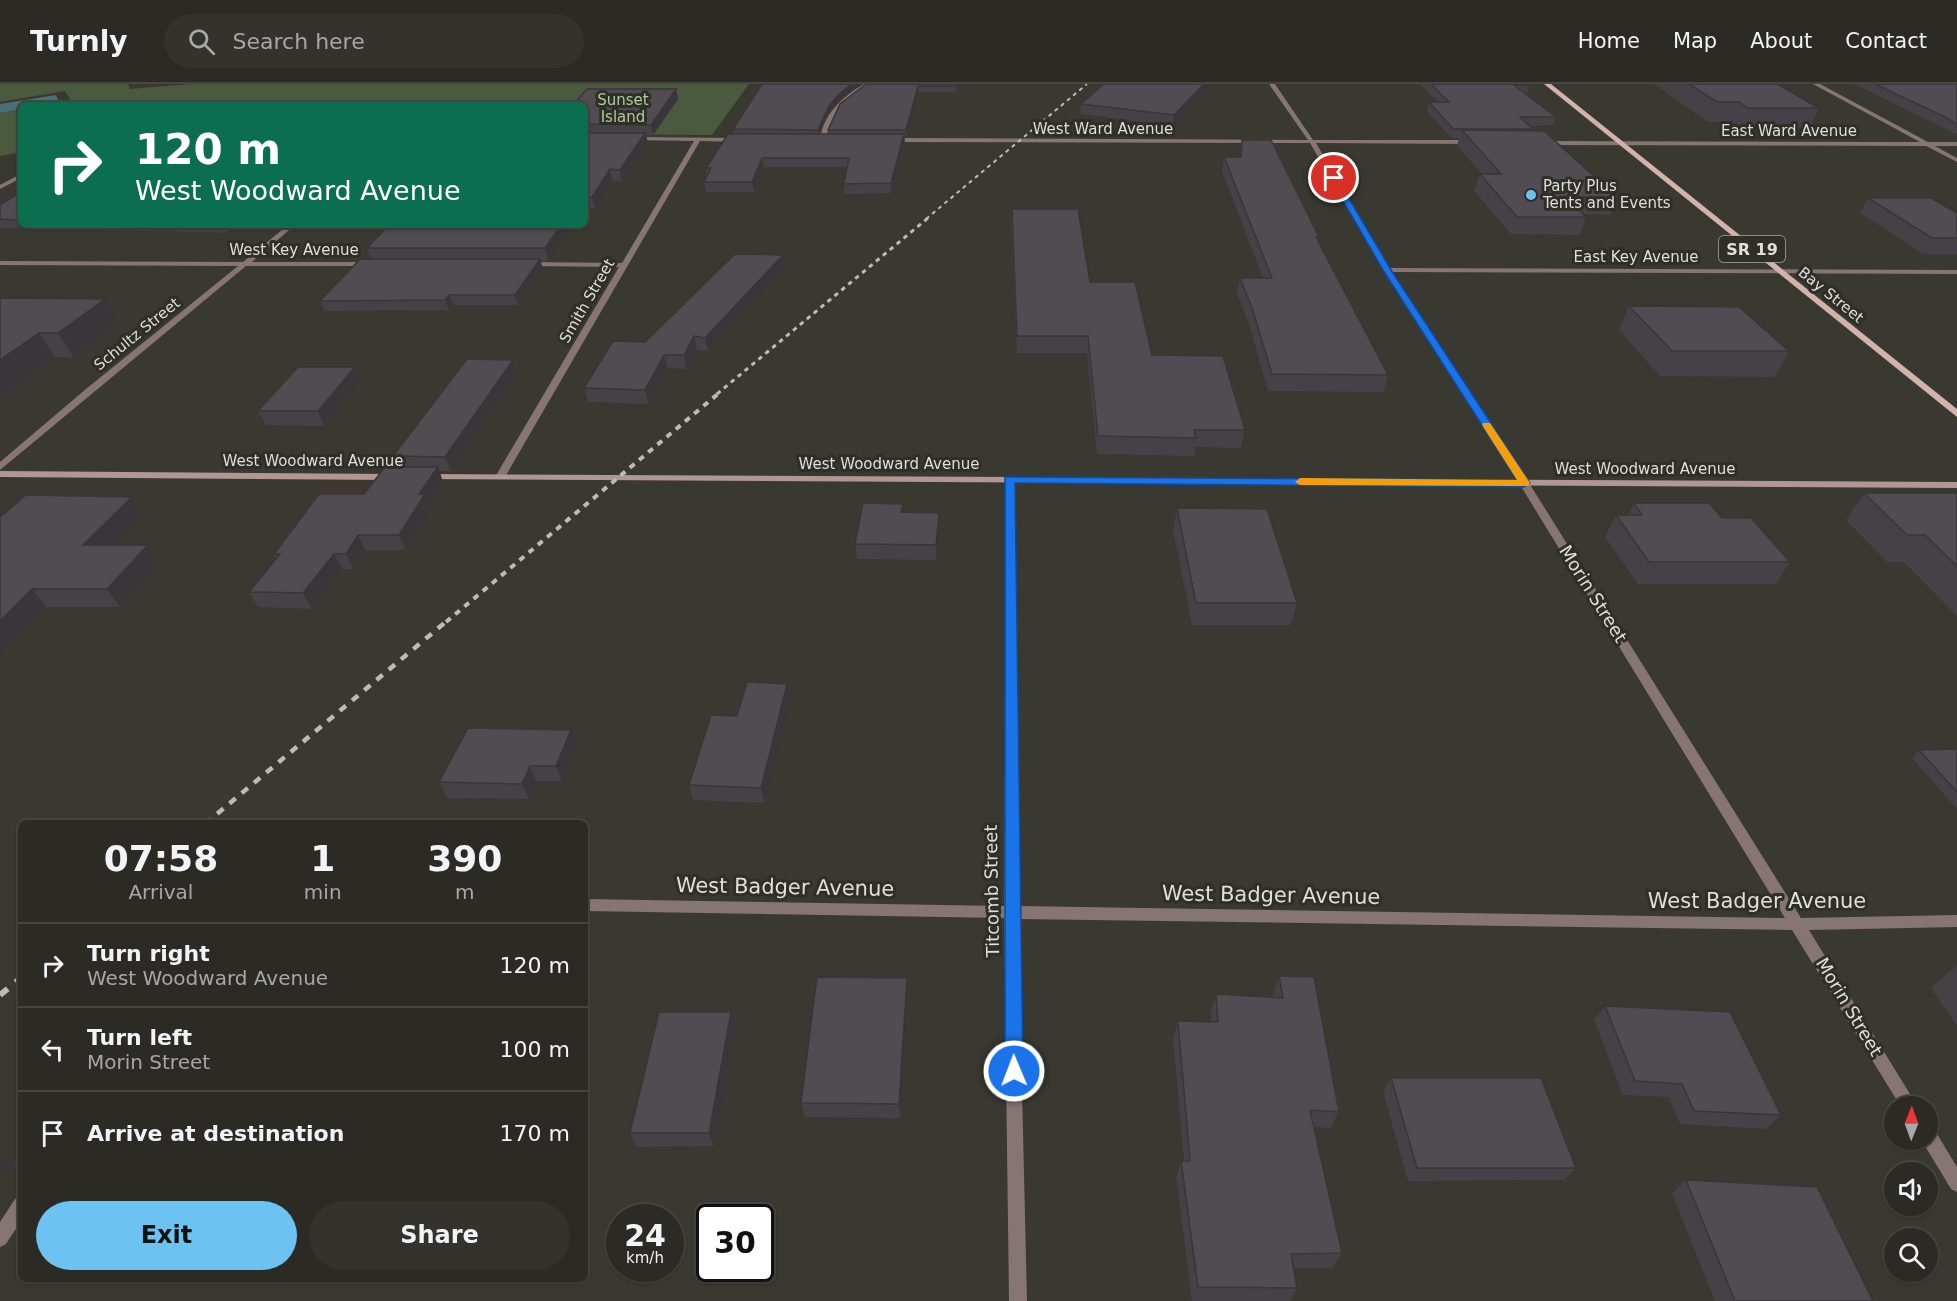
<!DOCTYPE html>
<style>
body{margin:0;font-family:"DejaVu Sans",sans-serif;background:#33322d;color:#f1f3f6;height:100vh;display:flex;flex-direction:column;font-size:22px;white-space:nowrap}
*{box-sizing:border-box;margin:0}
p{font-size:20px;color:#a6a7a7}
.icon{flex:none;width:33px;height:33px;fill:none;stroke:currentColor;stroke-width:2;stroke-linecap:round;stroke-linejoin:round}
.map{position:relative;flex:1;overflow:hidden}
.panel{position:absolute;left:18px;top:736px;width:570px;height:462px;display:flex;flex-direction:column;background:#2b2a25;border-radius:9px;box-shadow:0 2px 4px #0004,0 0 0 2px #474642}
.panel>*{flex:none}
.guide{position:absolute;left:18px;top:18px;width:570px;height:126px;border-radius:9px;box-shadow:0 2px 4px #0004,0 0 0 2px #474642;background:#0b6e4f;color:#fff;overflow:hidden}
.needle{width:39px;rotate:1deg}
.controls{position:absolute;left:1884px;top:1012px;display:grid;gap:12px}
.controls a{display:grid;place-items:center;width:54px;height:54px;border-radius:50%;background:#2b2a25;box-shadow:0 2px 4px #0004,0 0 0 2px #474642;font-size:30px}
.speed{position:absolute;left:606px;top:1120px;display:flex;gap:12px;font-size:30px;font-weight:700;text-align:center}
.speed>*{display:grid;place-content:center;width:78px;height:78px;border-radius:50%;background:#2b2a25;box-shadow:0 2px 4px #0004,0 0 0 2px #474642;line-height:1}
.speed small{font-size:15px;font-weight:400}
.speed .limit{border:3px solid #111;border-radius:9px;background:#fff;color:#111}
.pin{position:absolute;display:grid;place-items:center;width:51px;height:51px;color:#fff;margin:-26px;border:3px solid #fff;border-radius:50%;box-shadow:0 2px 6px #0007}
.me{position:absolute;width:66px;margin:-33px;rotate:359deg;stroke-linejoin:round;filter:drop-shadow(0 0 4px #0008)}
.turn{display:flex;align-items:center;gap:21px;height:126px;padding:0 18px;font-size:27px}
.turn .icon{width:78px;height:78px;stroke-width:2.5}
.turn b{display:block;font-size:42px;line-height:51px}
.eta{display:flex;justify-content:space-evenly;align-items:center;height:102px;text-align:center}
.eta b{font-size:36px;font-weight:600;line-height:42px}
.primary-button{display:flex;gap:12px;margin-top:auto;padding:12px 18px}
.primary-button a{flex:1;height:69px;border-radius:36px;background:#6cc3f2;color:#111;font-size:24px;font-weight:600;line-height:69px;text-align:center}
.primary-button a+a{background:#33322d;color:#f1f3f6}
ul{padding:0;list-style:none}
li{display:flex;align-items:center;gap:18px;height:84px;padding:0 18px;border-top:2px solid #474642}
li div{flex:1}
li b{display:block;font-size:22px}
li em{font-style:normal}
header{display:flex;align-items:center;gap:36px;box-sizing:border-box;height:84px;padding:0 30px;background:#2b2a25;border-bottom:2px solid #474642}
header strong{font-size:28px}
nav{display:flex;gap:33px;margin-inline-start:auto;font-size:21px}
.search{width:420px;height:54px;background:#33322d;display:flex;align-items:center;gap:15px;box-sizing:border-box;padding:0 21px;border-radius:33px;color:#a6a7a7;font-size:22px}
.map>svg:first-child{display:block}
</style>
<header>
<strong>Turnly</strong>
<div class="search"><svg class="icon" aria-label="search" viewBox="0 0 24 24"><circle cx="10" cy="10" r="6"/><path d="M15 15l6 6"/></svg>Search here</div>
<nav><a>Home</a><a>Map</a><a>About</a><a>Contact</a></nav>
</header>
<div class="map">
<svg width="1957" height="1217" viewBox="0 0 1957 1217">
<rect width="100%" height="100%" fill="#393831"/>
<g fill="#4b593e">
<polygon points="0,0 128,0 130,5 191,0 749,0 712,51 585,50 585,21 74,21 65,7 0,18"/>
<polygon points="21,25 21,68 0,72 0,29"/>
</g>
<polygon fill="#497079" points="56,11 58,16 38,21 21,21 21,25 0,29 0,20"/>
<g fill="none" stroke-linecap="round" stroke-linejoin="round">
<g fill="#867573" fill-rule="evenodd">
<path d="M 864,0 L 870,0 C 843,21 836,22 825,56 L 820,57 C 822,31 842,13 864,0 Z"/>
<polygon points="1269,0 1275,0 1313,56 1473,56 1476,58 1473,60 1316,59 1389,184 1957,186 1957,190 1392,188 1529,399 1801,834 1957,831 1957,843 1809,846 1918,1023 1901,1023 1792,846 1018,835 1027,1217 1009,1217 1004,834 585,827 585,815 1004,822 1006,394 1012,394 1014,396 1018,822 1785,834 1519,399 1383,186 1310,59 890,58 887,56 890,54 1308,56"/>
<polygon points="1813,0 1820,0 1928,58 1957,58 1957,62 1935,62 1957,74 1957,78 1926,62 1541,61 1538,59 1541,57 1920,58"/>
<polygon points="632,53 741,54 744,56 741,58 700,57 505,393 503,395 497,395 495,393 619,183 526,182 522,180 526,178 622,179 694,57 630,56"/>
<polygon points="21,90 21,94 0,105 0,101"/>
<polygon points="288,141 295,141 252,178 370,178 374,180 370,182 246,182 0,386 0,378 86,305 238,182 0,181 0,177 243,178"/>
<polygon points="1928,1043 1934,1045 1957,1083 1957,1108 1951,1105 1922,1057 1928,1056"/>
<polygon points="21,1112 21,1137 6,1160 0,1163 0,1138 15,1115"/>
</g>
<g fill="#b19793" fill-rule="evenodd">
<polygon points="0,387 393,390 398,393 393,396 0,393"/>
<polygon points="425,390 1957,398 1957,404 422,395 422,391"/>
</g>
<polygon fill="#d3b2ac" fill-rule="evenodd" points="1544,0 1551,0 1957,325 1957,333"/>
<polyline stroke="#bcbcb7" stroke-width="2" stroke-dasharray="4 4" stroke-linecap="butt" points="926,135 1087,0"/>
<polyline stroke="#bcbcb7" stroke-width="3" stroke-dasharray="4.5 4.5" stroke-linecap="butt" points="717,310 928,134"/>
<polyline stroke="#bcbcb7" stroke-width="4" stroke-dasharray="6 6" stroke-linecap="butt" points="446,538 719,309"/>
<polyline stroke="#bcbcb7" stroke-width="4.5" stroke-dasharray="8 8" stroke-linecap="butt" points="205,740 448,536"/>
<polyline stroke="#bcbcb7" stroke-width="6" stroke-dasharray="10 10" stroke-linecap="butt" points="0,911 21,894"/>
</g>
<g fill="#464146">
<polygon points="866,0 957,0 956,8 918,8 907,52 904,52 905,60 891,109 844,110 844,100 847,83 764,83 754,108 706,108 704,98 707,92 706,84 734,50 733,45 840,15 829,28 819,50 828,50 828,46"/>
<polygon points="1212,0 1173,42 1080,30 1081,20"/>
<polygon points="1420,0 1528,0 1529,1 1527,10 1526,10 1556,33 1553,41 1530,42 1533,45 1533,46 1617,113 1610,131 1584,130 1586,133 1580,151 1511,150 1474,107 1480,90 1482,90 1457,62 1459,54 1451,54 1427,27 1429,18 1438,18"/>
<polygon points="1654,0 1777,0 1819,24 1810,44 1739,43 1731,38 1708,38"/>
<polygon points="1854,0 1957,0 1957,51 1940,42"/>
<polygon points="676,5 678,15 653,51 646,51 648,59 622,97 612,97 595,124 585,124 585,21"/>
<polygon points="1242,56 1319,153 1318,158 1388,291 1384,308 1268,307 1249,240 1237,210 1240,194 1263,194 1222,87 1224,73 1239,73"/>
<polygon points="21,108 21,141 242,141 230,149 0,144 0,121"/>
<polygon points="1868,114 1957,129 1957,170 1923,170 1860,129"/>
<polygon points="1012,125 1090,198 1152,271 1245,346 1241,364 1195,363 1194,372 1097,370 1087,269 1017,269 1011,139"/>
<polygon points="573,141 548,177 540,177 543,185 518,221 453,221 449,226 324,227 320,217 371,175 367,164"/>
<polygon points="785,183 708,267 697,266 687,285 667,284 648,320 588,318 584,304 645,258"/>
<polygon points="0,214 105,215 119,239 74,274 55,273 0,315"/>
<polygon points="1629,222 1789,267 1775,293 1660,292 1619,246"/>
<polygon points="513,276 517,290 451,387 439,387 443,398 429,419 431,425 406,466 365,466 353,485 342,485 312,525 258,523 249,508 276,475 274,470 364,410 397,383 393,372"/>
<polygon points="355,283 361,297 324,342 266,341 258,327"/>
<polygon points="1864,409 1957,409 1957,532 1904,478 1887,478 1846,436"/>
<polygon points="26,411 132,413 144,431 113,461 159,479 120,523 46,523 0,571"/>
<polygon points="1634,419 1722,434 1790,478 1776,500 1638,500 1605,453 1616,431 1628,431"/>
<polygon points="1177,424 1297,519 1291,541 1192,541 1173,446"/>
<polygon points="903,428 939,429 939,444 936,476 857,475 855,460"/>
<polygon points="790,615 765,719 693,716 689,701 737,632"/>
<polygon points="577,661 562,697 536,697 529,715 447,714 439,698"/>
<polygon points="1957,665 1957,725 1912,674 1919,666"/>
<polygon points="1957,881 1957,942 1931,904"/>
<polygon points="1279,892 1339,1028 1331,1044 1314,1043 1342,1169 1332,1184 1294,1184 1297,1204 1290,1217 1192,1217 1176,1093 1181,1077 1184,1077 1173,954 1178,937 1211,938 1211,928 1216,910 1273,913 1273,910"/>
<polygon points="907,894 908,908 901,1034 805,1033 801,1019"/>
<polygon points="1605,922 1781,1031 1766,1045 1680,1040 1669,1013 1623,1011 1594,936"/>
<polygon points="731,928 736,943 714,1062 637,1063 630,1049"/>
<polygon points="1391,994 1576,1084 1564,1096 1408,1097 1383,1008"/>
<polygon points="1686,1096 1873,1217 1715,1217 1672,1109"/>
</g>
<g fill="#393539">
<polygon points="852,0 860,0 840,15 829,28 818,52 818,46 829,22 839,10"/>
<polygon points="1204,0 1212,0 1173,42 1174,31"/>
<polygon points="918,2 918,8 907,52 906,46"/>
<polygon points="676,5 678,15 653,51 651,41"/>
<polygon points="645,49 648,59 622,97 620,86"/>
<polygon points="904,50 905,60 891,109 891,99"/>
<polygon points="762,74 764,83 754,108 752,98"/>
<polygon points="610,85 612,97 595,124 592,113"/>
<polygon points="227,141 242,141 230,149"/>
<polygon points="561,141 573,141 548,177 545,164"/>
<polygon points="783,171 785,183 708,267 705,254"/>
<polygon points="540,175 543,185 518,221 515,211"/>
<polygon points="449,211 453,221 449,226 445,216"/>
<polygon points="105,215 119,239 74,274 58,249"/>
<polygon points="39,249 55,273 0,315 0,276"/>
<polygon points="694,252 697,266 687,285 684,271"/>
<polygon points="664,271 667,284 648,320 645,306"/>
<polygon points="513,276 517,290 451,387 445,373"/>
<polygon points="355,283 361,297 324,342 318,327"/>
<polygon points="438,383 443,398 429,419 431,425 406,466 399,451 419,410"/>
<polygon points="132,413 144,431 96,479 83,461"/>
<polygon points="939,429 939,444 936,476 936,461"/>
<polygon points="358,451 365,466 353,485 346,470"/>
<polygon points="148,461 159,479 120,523 107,505"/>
<polygon points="334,470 342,485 312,525 303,509"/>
<polygon points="32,505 46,523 0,571 0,537"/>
<polygon points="787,600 790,615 765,719 761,704"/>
<polygon points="571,646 577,661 562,697 556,682"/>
<polygon points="530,682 536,697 529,715 522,700"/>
<polygon points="907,894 908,908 901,1034 899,1020"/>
<polygon points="731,928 736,943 714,1062 709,1049"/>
<polygon points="0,1073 13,1082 0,1094"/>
</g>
<g fill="#514c51" stroke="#393539" stroke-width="1.5">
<polygon points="762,0 852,0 839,10 829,22 818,46 733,45"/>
<polygon points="866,0 956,0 956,2 918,2 906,46 828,46 840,20"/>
<polygon points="1104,0 1204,0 1174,31 1081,20"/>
<polygon points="1431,0 1528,0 1529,1 1514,1 1556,33 1520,33 1533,45 1453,45 1429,18 1449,18"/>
<polygon points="1689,0 1777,0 1819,24 1748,24 1739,18 1717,18"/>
<polygon points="1875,0 1957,0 1957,40 1945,33"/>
<polygon points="587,5 676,5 651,41 585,40 585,21 573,21"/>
<polygon points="1462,46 1544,47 1617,113 1566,113 1586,133 1517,133 1480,90 1501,90"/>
<polygon points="585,49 645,49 620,86 610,85 592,113 585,113"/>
<polygon points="728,50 904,50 891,99 844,100 849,74 762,74 752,98 704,98 711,84 706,84"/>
<polygon points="1242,56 1271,56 1319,153 1316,153 1388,291 1272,290 1252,224 1240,194 1272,194 1224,73 1241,73"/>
<polygon points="21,108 21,136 0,135 0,121"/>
<polygon points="1868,114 1931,114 1957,129 1957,154 1932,154"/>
<polygon points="1012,125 1078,125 1090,198 1135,198 1152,271 1223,272 1245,346 1194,346 1196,354 1098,352 1088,252 1017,252"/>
<polygon points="389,141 561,141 545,164 367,164"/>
<polygon points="735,170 783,171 705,254 694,252 684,271 664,271 645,306 584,304 613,257 645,258"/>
<polygon points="360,175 540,175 515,211 449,211 445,216 320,217"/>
<polygon points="0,214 105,215 58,249 39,249 0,276"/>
<polygon points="1629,222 1739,223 1789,267 1672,267"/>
<polygon points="467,275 513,276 445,373 393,372"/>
<polygon points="298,283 355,283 318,327 258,327"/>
<polygon points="385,383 438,383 419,410 425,410 399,451 358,451 346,470 334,470 303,509 249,508 280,470 274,470 319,410 364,410"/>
<polygon points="1864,409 1957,409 1957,482 1925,451 1907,451"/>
<polygon points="26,411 132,413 83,461 148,461 107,505 32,505 0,537 0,433"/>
<polygon points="863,419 903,420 901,428 939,429 936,461 855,460"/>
<polygon points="1634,419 1709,419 1722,434 1751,434 1790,478 1649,478 1616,431 1642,431"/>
<polygon points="1177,424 1267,425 1297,519 1196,519"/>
<polygon points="747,598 787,600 761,704 689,701 711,631 737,632"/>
<polygon points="468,644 571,646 556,682 530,682 522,700 439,698"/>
<polygon points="1957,665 1957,708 1919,666"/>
<polygon points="1279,892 1314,893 1339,1028 1310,1026 1342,1169 1291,1170 1297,1204 1198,1203 1181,1077 1190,1077 1178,937 1218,938 1216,910 1283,914"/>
<polygon points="817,893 907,894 899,1020 801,1019"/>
<polygon points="1605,922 1730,928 1781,1031 1694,1027 1682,1000 1635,997"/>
<polygon points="659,928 731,928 709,1049 630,1049"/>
<polygon points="1391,994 1541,994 1576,1084 1417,1084"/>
<polygon points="1686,1096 1817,1103 1873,1217 1735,1217"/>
</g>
<polygon fill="#1a73e8" stroke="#114b97" stroke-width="1.5" points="1334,92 1337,94 1391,186 1530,399 1524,403 1015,399 1023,987 1021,994 1014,996 1007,994 1005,987 1005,393 1517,396 1383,186 1330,94"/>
<polygon fill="#f59e0b" points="1483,339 1490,339 1530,399 1528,402 1300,401 1295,398 1300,394 1517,396 1482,341"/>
<circle fill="#6cc3f2" stroke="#2f2e28" stroke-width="2" cx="1531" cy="111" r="6"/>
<g text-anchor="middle" stroke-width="6" stroke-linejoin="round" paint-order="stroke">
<g font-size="15" fill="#b0cb98" stroke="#2f2e28">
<text x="623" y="21">Sunset<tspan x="623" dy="17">Island</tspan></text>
</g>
<g font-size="15" fill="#dfdfdb" stroke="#2f2e28">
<text x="1103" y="50">West Ward Avenue</text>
<text x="1789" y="52">East Ward Avenue</text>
<text x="294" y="171">West Key Avenue</text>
<text x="1636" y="178">East Key Avenue</text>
<text transform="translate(1831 211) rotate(39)" y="5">Bay Street</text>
<text transform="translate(587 217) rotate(-60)" y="5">Smith Street</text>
<text transform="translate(137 250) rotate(-39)" y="5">Schultz Street</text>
<text x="313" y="382">West Woodward Avenue</text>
<text x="889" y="385">West Woodward Avenue</text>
<text x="1645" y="390">West Woodward Avenue</text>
</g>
<g font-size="15" fill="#dfdfdb" stroke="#2f2e28" text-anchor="start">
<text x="1543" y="107">Party Plus<tspan x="1543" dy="17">Tents and Events</tspan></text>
</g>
<rect fill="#2f2e28" stroke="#aaaaa5" stroke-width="1.5" x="1719" y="152" width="66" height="26" rx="4.5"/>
<g font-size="16" font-weight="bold" fill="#dfdfdb">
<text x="1752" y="171">SR 19</text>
</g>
<g font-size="18" fill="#dfdfdb" stroke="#2f2e28">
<text transform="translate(1593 510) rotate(58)" y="6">Morin Street</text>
<text transform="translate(992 807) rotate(-91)" y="6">Titcomb Street</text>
<text transform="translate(1849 923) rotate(59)" y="6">Morin Street</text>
</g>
<g font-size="21" fill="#dfdfdb" stroke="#2f2e28">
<text transform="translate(785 803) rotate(1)" y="7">West Badger Avenue</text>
<text transform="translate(1271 811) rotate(1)" y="7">West Badger Avenue</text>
<text x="1757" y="824">West Badger Avenue</text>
</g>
</g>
</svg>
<div class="controls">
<a><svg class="needle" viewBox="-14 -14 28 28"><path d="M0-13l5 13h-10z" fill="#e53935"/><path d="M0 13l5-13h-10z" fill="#a6a7a7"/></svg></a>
<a><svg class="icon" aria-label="sound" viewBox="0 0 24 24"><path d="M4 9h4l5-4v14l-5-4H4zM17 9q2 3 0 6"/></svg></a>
<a><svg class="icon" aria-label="search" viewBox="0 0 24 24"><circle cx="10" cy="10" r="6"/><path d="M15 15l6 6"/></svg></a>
</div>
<div class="speed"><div>24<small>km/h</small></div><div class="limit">30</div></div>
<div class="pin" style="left:1334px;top:94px;background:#d93025"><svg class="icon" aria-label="arrive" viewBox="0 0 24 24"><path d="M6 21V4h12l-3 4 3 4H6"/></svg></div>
<svg class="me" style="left:1014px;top:987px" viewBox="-20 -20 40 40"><circle r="17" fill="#1a73e8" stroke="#fff" stroke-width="3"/><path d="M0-11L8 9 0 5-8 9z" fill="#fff"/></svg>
<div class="guide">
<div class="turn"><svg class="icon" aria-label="right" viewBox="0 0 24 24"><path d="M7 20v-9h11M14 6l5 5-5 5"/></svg><div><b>120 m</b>West Woodward Avenue</div></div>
</div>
<section class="panel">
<div class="eta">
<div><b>07:58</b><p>Arrival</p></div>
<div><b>1</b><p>min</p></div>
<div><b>390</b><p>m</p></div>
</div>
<ul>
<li><svg class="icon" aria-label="right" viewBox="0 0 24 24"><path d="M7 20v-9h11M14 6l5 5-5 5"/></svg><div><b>Turn right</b><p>West Woodward Avenue</p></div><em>120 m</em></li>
<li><svg class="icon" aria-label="left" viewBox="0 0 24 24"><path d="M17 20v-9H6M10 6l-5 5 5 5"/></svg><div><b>Turn left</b><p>Morin Street</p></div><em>100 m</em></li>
<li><svg class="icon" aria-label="arrive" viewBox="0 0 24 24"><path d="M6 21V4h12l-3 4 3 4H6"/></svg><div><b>Arrive at destination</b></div><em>170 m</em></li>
</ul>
<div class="primary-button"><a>Exit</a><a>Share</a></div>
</section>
</div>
